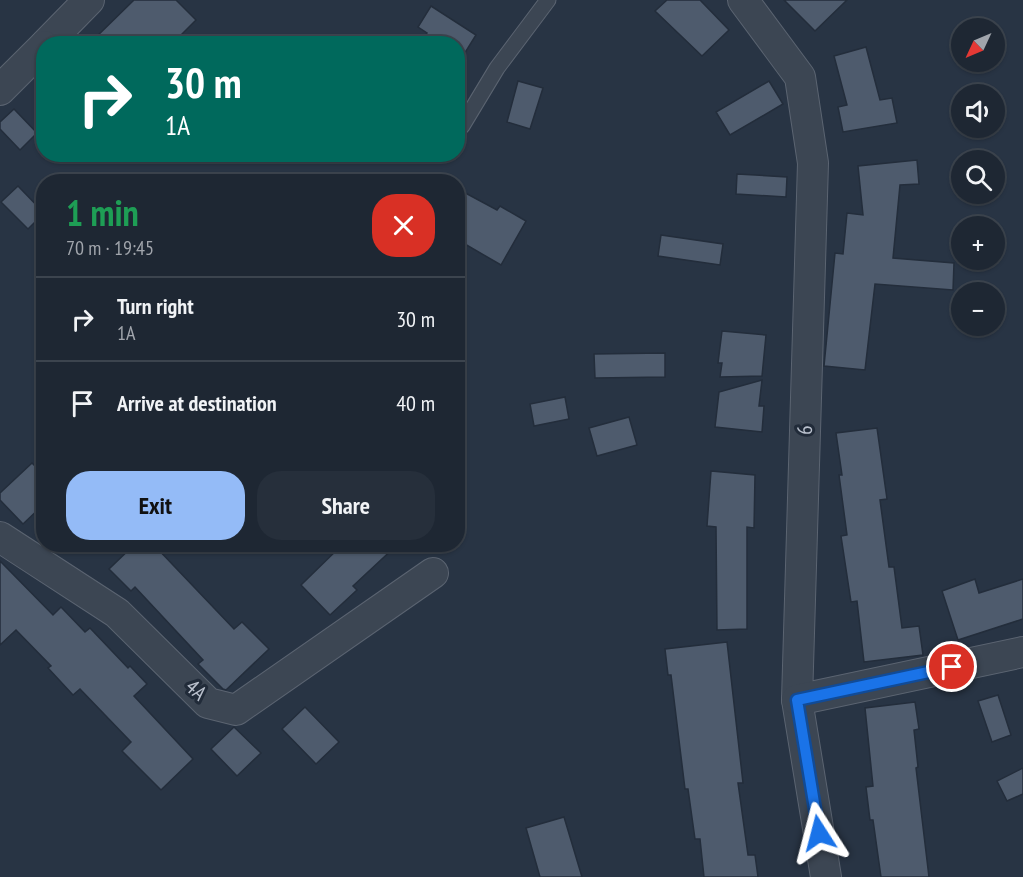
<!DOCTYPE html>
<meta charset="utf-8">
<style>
body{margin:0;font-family:"PT Sans Narrow",sans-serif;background:#262f3b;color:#f1f3f6;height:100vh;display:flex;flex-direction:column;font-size:22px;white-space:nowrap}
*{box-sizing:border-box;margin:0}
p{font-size:20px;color:#a1a5ac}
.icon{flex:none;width:33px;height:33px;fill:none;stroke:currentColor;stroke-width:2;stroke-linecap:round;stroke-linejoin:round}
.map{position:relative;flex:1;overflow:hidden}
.drawer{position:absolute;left:36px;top:174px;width:429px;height:378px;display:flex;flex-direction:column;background:#1e2733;border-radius:24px;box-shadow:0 2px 4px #0004,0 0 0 2px #3c444e}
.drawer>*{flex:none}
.banner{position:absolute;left:36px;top:36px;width:429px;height:126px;border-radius:24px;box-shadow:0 2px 4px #0004,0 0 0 2px #3c444e;background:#00695c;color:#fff;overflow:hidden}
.needle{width:39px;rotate:226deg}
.controls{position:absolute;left:951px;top:18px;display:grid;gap:12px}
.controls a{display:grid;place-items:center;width:54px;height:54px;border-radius:50%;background:#1e2733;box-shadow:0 2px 4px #0004,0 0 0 2px #3c444e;font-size:30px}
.pin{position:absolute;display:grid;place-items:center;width:51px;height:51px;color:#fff;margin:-26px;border:3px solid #fff;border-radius:50%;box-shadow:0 2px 6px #0007}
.me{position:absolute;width:66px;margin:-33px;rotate:351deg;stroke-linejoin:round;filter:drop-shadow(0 0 4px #0008)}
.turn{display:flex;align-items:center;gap:21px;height:126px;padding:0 30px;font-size:27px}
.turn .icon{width:78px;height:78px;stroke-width:2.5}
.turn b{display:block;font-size:42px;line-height:51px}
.round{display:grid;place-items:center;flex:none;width:63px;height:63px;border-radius:24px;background:#262f3b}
.head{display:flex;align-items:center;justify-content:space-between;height:102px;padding:0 30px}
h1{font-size:36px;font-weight:800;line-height:45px;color:#1e9e55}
.primary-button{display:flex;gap:12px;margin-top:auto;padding:12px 30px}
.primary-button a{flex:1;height:69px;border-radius:24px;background:#94bbf7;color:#111;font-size:24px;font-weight:800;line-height:69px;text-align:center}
.primary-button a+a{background:#262f3b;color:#f1f3f6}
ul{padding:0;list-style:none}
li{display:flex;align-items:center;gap:18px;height:84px;padding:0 30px;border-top:2px solid #3c444e}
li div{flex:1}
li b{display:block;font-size:22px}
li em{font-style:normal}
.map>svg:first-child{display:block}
</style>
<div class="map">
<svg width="1023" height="877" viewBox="0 0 1023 877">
<rect width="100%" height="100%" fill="#283444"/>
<g fill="#4e5b6d" stroke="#232d3b" stroke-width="1.5">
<polygon points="134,0 176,0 196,20 172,44 89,44"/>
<polygon points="667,0 700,0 729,30 702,56 655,11"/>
<polygon points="784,0 847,0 815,31"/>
<polygon points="431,6 476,35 463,56 458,52 458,44 420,44 427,33 418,27"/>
<polygon points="866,47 880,100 892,98 897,123 843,132 838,107 847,105 834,56"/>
<polygon points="518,81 543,88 530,129 507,122"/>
<polygon points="769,81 783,104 730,135 716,112"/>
<polygon points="14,109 37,133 20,150 0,129 0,122"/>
<polygon points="917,160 919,184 900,185 893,258 954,263 953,290 875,284 865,370 824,366 835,253 843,254 847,213 863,215 858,166"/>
<polygon points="737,174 787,177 786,197 736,194"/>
<polygon points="18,186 44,213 28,229 1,202"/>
<polygon points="458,189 497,210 500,206 526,221 501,265 458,240"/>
<polygon points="661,235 723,244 720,265 658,256"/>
<polygon points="722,331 766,335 762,376 720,377 722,363 718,363"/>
<polygon points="665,353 665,377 595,378 594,354"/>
<polygon points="762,380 759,406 764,406 762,432 715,427 719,392"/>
<polygon points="565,397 569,419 534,426 530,404"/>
<polygon points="629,417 637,445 597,456 589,428"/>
<polygon points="877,428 887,499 880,500 889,567 894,567 902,628 919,626 923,655 864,662 857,601 851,602 841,536 847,535 839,475 842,475 836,433"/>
<polygon points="32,463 44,475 44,504 23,524 0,500 0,493"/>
<polygon points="711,471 755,475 754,528 747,527 747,629 717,630 716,527 707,526"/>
<polygon points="135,544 153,544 234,629 242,622 269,649 226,690 223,689 198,664 203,660 135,587 131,591 109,569"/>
<polygon points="343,544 398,544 353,586 357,590 330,615 301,585"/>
<polygon points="0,561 53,615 61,607 85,632 90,628 128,668 130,666 147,684 134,696 193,759 161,790 122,751 131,742 80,689 73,695 48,668 51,666 16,630 0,645"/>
<polygon points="975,579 979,593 1023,579 1023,619 958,640 942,591"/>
<polygon points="727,642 743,783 738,783 748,855 755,855 758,877 704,877 700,839 695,839 688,789 685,789 671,675 668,675 665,649"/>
<polygon points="998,695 1011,735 992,742 978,701"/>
<polygon points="915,702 919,729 914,730 918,767 916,768 929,877 881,877 873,820 870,820 866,787 873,786 865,708"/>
<polygon points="305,707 339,742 316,764 282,729"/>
<polygon points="234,727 261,753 237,776 211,749"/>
<polygon points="1023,768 1023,794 1007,801 997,781"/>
<polygon points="564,817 582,877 540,877 526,828"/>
</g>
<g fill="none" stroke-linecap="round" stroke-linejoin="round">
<g stroke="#5b6471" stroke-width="17">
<polyline id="lane" points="462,126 497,68 548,0"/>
</g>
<g stroke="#5b6471" stroke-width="32">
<g id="street">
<polyline points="743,0 800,77 813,163 797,700 826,877"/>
<polyline points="46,44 89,0"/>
<polyline points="0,90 44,46"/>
<polyline points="0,537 117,613 208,703 236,710 433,573"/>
<polyline points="797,700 1023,652"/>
</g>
</g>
<use href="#lane" stroke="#3c4653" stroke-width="15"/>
<use href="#street" stroke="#3c4653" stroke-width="30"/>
</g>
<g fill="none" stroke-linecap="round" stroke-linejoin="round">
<g stroke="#114b97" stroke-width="15">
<polyline id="route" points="819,833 797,700 952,667"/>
</g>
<use href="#route" stroke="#1a73e8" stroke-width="10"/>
</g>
<g text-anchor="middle" stroke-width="6" stroke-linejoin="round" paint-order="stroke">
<g font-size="21" fill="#bac1cd" stroke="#212b39">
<text transform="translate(805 430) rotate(-88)" y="7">6</text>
<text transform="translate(196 690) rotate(42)" y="7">4A</text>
</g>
</g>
</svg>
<div class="controls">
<a><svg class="needle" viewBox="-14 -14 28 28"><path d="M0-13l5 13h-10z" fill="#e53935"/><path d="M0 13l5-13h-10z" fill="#a1a5ac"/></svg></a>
<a><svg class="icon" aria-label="sound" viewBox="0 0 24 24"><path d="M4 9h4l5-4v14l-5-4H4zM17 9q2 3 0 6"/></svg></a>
<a><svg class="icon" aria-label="search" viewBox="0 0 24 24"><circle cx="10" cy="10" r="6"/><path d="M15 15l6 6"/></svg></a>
<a>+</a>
<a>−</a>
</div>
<div class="pin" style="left:952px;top:667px;background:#d93025"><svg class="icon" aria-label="arrive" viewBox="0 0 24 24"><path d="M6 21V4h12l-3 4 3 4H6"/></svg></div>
<svg class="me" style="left:819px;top:833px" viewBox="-20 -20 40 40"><path d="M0-17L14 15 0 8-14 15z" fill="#1a73e8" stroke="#fff" stroke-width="4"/></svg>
<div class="banner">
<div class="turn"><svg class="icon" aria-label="right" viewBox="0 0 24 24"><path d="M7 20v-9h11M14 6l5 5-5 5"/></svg><div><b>30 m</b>1A</div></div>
</div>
<section class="drawer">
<div class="head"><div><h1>1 min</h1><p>70 m · 19:45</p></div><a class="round" style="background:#d93025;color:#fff"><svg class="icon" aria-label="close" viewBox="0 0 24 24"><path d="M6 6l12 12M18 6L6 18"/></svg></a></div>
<ul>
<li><svg class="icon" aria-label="right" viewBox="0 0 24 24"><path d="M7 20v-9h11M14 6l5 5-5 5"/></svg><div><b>Turn right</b><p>1A</p></div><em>30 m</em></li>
<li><svg class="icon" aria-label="arrive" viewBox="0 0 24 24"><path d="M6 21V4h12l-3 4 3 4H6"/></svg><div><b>Arrive at destination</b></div><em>40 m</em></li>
</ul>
<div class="primary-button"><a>Exit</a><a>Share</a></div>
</section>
</div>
